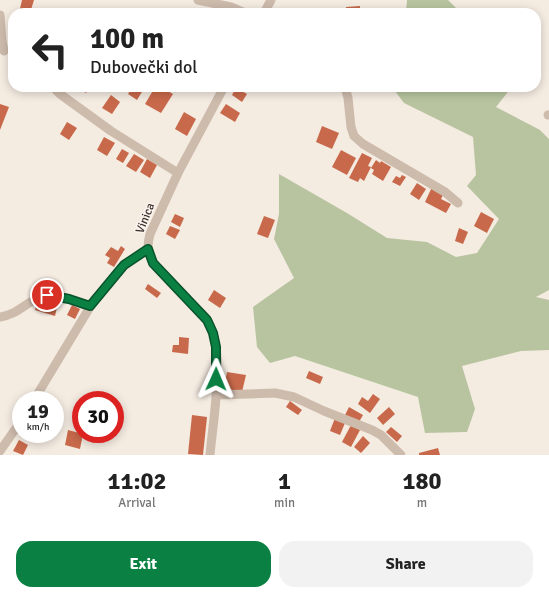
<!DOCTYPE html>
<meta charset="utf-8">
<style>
body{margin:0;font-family:Signika,sans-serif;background:#f2f2f2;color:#222;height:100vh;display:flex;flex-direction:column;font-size:15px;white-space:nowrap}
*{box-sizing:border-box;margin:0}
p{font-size:13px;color:#767676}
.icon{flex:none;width:22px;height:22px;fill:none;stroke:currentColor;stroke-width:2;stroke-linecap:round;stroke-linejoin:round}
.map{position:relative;height:455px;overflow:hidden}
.sheet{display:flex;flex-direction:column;background:#fff;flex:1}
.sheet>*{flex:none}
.banner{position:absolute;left:8px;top:8px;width:533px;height:84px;border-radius:16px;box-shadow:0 2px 10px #0003;background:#fff;color:#222;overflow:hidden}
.speed{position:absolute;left:12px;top:391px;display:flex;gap:8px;font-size:20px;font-weight:700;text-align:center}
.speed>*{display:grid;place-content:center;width:52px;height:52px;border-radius:50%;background:#fff;box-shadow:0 2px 10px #0003;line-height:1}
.speed small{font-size:10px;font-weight:400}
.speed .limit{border:6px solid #d22;background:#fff;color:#111}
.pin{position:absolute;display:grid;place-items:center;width:34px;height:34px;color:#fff;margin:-17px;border:2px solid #fff;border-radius:50%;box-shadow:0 1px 4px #0007}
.me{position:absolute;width:44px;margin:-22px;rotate:1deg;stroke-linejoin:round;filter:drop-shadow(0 0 3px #0008)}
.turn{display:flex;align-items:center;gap:14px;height:84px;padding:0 16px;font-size:18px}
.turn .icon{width:52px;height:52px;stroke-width:2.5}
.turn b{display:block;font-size:28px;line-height:34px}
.eta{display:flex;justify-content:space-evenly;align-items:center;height:68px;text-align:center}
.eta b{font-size:24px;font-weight:800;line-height:28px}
.action{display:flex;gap:8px;margin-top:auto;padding:8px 16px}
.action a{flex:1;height:46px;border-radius:16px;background:#0b8043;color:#fff;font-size:16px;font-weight:800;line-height:46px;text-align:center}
.action a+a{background:#f2f2f2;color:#222}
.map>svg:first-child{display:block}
</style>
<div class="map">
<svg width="549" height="455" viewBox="0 0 549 455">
<rect width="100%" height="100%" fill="#f4ebe1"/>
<g fill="#b8c4a0">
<polygon points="407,0 448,0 461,13 406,13"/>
<polygon points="392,87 511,87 511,88 496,107 540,130 549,139 549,290 536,297 549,300 549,350 521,351 462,366 475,409 467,432 425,433 418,397 295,356 270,363 257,347 253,307 294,278 274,239 279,214 279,174 347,213 387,238 427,242 456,257 477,253 499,219 467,186 476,175 473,137 404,103"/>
</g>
<g fill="#c8694b">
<polygon points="22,0 34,0 30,13 19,13"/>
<polygon points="360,6 360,13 346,13 346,7"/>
<polygon points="77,87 90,87 86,93"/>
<polygon points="133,87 145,87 137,100 128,94"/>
<polygon points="155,87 161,87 173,94 161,113 145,104"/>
<polygon points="236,88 247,94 242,102 232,95"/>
<polygon points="111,95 120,102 112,114 102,108"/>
<polygon points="0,104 9,107 0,130"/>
<polygon points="226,104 240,113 235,122 220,113"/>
<polygon points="184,112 196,119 187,136 175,129"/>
<polygon points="67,122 77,128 69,140 60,134"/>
<polygon points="322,126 339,133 332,149 316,142"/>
<polygon points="104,137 115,143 107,156 97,150"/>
<polygon points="122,149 129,153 123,163 116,159"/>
<polygon points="341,150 356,158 347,175 332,167"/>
<polygon points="362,153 372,158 368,166 371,167 364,181 360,178 358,182 349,178"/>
<polygon points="134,154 144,160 136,172 126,166"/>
<polygon points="147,159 157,165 150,178 140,172"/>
<polygon points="376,160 380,163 381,161 391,167 383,181 372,174 374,170 371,168"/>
<polygon points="402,175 406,177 400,186 392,182 396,176 400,178"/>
<polygon points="417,183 426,189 419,200 410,194"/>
<polygon points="432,187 444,193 441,199 451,204 446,213 425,202"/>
<polygon points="481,212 494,219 487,233 474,226"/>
<polygon points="175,214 184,218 180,227 171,222"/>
<polygon points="264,216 275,220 268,238 257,234"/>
<polygon points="170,226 180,230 175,239 166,234"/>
<polygon points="459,228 468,232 463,244 455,241"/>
<polygon points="121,246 125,249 114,267 107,263 110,258 105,255 111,247 118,251"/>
<polygon points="148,284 161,293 157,298 145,289"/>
<polygon points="214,290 226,298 220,308 208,300"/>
<polygon points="44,299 58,303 55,316 35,310 37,302 42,304"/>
<polygon points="72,305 80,309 75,319 67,315"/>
<polygon points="179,337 189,338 188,354 172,352 173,345 179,345"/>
<polygon points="309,371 323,377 320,384 306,378"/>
<polygon points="227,372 246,375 242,392 224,388"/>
<polygon points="373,394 380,399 370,413 358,404 362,397 368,401"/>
<polygon points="290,401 302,410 298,415 286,407"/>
<polygon points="349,407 363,415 359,422 345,415"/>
<polygon points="389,407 395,414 383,425 377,418"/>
<polygon points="192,415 207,417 203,455 188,454"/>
<polygon points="335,418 345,423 340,435 330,431"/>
<polygon points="351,425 360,430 351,447 342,442"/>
<polygon points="391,427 402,436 397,442 386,432"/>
<polygon points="68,430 83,434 80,449 65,445"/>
<polygon points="363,436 370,443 361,453 354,447"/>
<polygon points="19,440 28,445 23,455 13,451"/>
<polygon points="438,448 440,455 419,455 419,453"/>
</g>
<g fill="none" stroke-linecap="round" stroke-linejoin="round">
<g stroke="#cdbbac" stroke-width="9">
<polyline points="198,0 231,7 245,13"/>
<polyline points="264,13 271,0"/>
<polyline points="0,15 2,41 4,51"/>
<polyline points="53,87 60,94 111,131 178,173"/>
<polyline points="345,87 348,98 351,127 354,136 363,144 445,192 458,203"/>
<polyline points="548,115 549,115"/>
<path d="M 0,317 C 17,314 22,306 36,299 C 53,290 74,301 90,307"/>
<polyline points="216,395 275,393 294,397 324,411 372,430 381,435 401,455"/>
<polyline points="34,400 90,307 124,265 148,249"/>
<polyline points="0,451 21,421"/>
<path d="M 210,455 C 213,419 226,353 208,321 C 204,314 196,309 191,303 C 178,290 165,277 153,263 C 147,253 147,245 150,234 L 178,173 L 224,87"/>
</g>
</g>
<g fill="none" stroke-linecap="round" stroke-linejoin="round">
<g stroke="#07532c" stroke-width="10">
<polyline id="route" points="47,295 69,299 90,306 124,265 148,249 153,263 207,320 213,333 216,347 216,379"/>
</g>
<use href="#route" stroke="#0b8043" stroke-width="7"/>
</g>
<g text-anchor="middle" stroke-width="3" stroke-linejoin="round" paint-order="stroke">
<g font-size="12" fill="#3b302b" stroke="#fbf5ee">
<text transform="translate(145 218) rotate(-68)" y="4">Vinica</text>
</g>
</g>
</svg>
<div class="speed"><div>19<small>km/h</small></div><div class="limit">30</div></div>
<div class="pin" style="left:47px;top:295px;background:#d93025"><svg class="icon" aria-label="arrive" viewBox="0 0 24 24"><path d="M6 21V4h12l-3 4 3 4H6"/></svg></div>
<svg class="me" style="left:216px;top:379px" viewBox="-20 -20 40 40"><path d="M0-17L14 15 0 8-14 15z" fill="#0b8043" stroke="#fff" stroke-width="4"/></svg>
<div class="banner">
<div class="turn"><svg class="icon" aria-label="left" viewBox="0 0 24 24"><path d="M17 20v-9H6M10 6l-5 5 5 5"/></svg><div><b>100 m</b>Dubovečki dol</div></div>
</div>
</div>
<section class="sheet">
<div class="eta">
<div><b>11:02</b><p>Arrival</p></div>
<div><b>1</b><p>min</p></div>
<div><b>180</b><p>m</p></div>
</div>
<div class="action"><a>Exit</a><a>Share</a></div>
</section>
